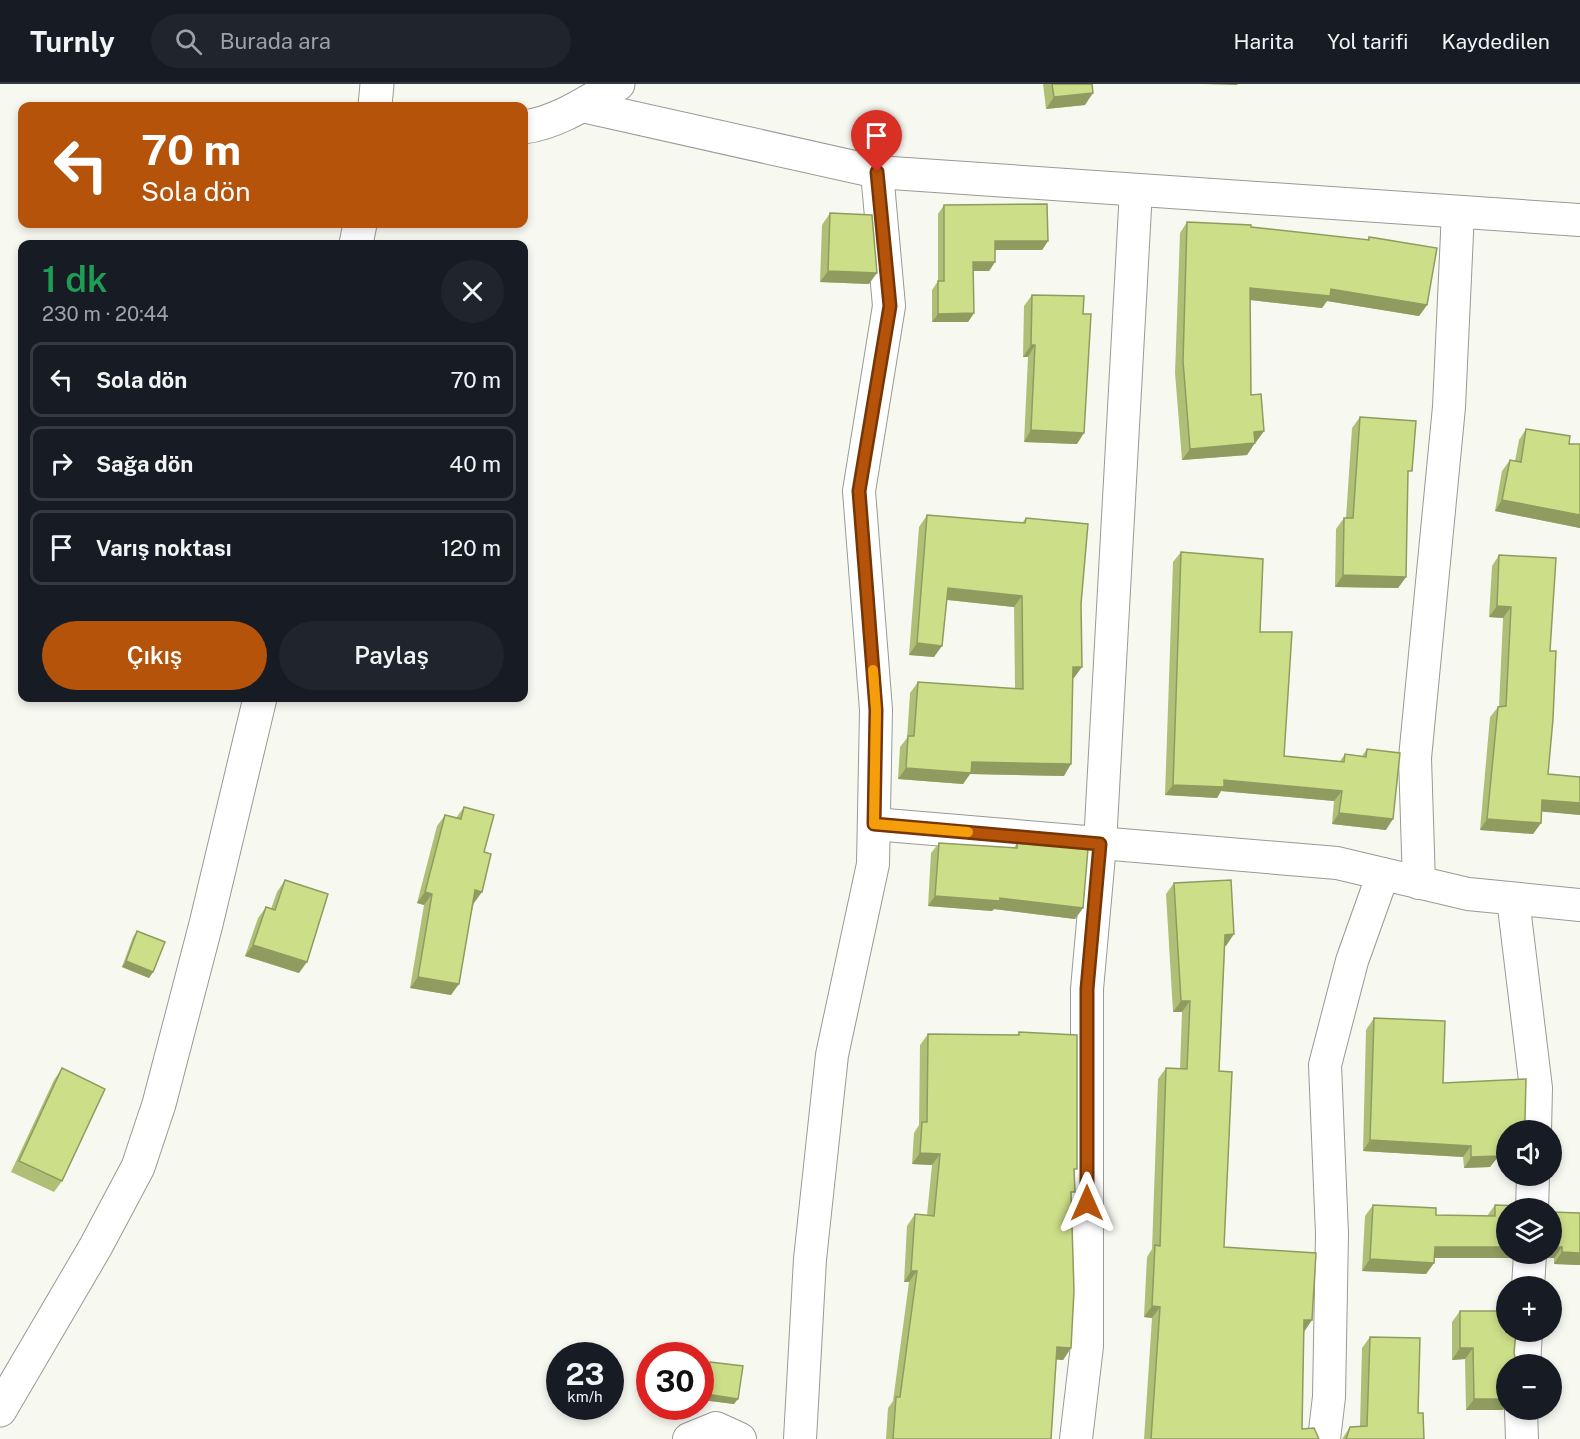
<!DOCTYPE html>
<html lang="tr">
<meta charset="utf-8">
<style>
body{margin:0;font-family:"Public Sans",sans-serif;background:#20242c;color:#f1f3f6;height:100vh;display:flex;flex-direction:column;font-size:22px;white-space:nowrap}
*{box-sizing:border-box;margin:0}
p{font-size:20px;color:#9ea1a6}
.icon{flex:none;width:33px;height:33px;fill:none;stroke:currentColor;stroke-width:2;stroke-linecap:round;stroke-linejoin:round}
.map{position:relative;flex:1;overflow:hidden}
.panel{position:absolute;left:18px;top:156px;width:510px;height:462px;display:flex;flex-direction:column;background:#171b24;border-radius:12px;box-shadow:0 3px 9px #0003}
.panel>*{flex:none}
.banner{position:absolute;left:18px;top:18px;width:510px;height:126px;border-radius:12px;box-shadow:0 3px 9px #0003;background:#b45309;color:#fff;overflow:hidden}
.controls{position:absolute;left:1496px;top:1036px;display:grid;gap:12px}
.controls a{display:grid;place-items:center;width:66px;height:66px;border-radius:50%;background:#171b24;box-shadow:0 3px 9px #0003;font-size:30px}
.speed{position:absolute;left:546px;top:1258px;display:flex;gap:12px;font-size:30px;font-weight:700;text-align:center}
.speed>*{display:grid;place-content:center;width:78px;height:78px;border-radius:50%;background:#171b24;box-shadow:0 3px 9px #0003;line-height:1}
.speed small{font-size:15px;font-weight:400}
.speed .limit{border:9px solid #d22;background:#fff;color:#111}
.pin{position:absolute;display:grid;place-items:center;width:51px;height:51px;color:#fff;margin:-62px -26px;border-radius:50% 50% 50% 0;rotate:-45deg;box-shadow:0 0 6px #0007}
.pin .icon{rotate:45deg}
.me{position:absolute;width:66px;margin:-33px;rotate:0deg;stroke-linejoin:round;filter:drop-shadow(0 0 4px #0008)}
.turn{display:flex;align-items:center;gap:21px;height:126px;padding:0 24px;font-size:27px}
.turn .icon{width:78px;height:78px;stroke-width:2.5}
.turn b{display:block;font-size:42px;line-height:51px}
.round{display:grid;place-items:center;flex:none;width:63px;height:63px;border-radius:32px;background:#20242c}
.headline{display:flex;align-items:center;justify-content:space-between;height:102px;padding:0 24px}
h1{font-size:36px;font-weight:600;line-height:45px;color:#1e9e55}
.primary-button{display:flex;gap:12px;margin-top:auto;padding:12px 24px}
.primary-button a{flex:1;height:69px;border-radius:36px;background:#b45309;color:#fff;font-size:24px;font-weight:600;line-height:69px;text-align:center}
.primary-button a+a{background:#20242c;color:#f1f3f6}
ul{padding:0;list-style:none}
li{display:flex;align-items:center;gap:18px;height:75px;margin:0 12px 9px;padding:0 12px;border:3px solid #363941;border-radius:12px}
li div{flex:1}
li b{display:block;font-size:22px}
li em{font-style:normal}
header{display:flex;align-items:center;gap:36px;box-sizing:border-box;height:84px;padding:0 30px;background:#171b24;border-bottom:2px solid #363941}
header strong{font-size:28px}
nav{display:flex;gap:33px;margin-inline-start:auto;font-size:21px}
.search{width:420px;height:54px;background:#20242c;display:flex;align-items:center;gap:15px;box-sizing:border-box;padding:0 21px;border-radius:33px;color:#9ea1a6;font-size:22px}
.map>svg:first-child{display:block}
</style>
<header>
<strong>Turnly</strong>
<div class="search"><svg class="icon" aria-label="search" viewBox="0 0 24 24"><circle cx="10" cy="10" r="6"/><path d="M15 15l6 6"/></svg>Burada ara</div>
<nav><a>Harita</a><a>Yol tarifi</a><a>Kaydedilen</a></nav>
</header>
<div class="map">
<svg width="1580" height="1355" viewBox="0 0 1580 1355">
<rect width="100%" height="100%" fill="#f7f9f1"/>
<g fill="none" stroke-linecap="round" stroke-linejoin="round">
<g stroke="#989a93" stroke-width="34">
<g id="minor">
<polyline points="582,22 877,88 889,222 859,407 876,626 873,780 832,971 810,1175 800,1355"/>
<polyline points="877,88 1580,136"/>
<polyline points="874,740 1337,779 1468,810 1580,821"/>
<polyline points="1419,799 1415,674 1449,323 1458,128"/>
<polyline points="1513,815 1536,1004 1535,1047"/>
<polyline points="1532,1125 1533,1092"/>
<polyline points="1528,1203 1530,1170"/>
<polyline points="1524,1281 1526,1248"/>
<polyline points="1521,1326 1522,1355"/>
<polyline points="689,1355 716,1344 740,1355"/>
<polyline points="1076,1355 1087,1262 1087,905 1100,760 1136,106"/>
<polyline points="1324,1355 1329,1313 1332,1150 1325,981 1352,877 1383,790"/>
</g>
</g>
<g stroke="#989a93" stroke-width="35">
<path id="tertiary" d="M 524,43 C 557,39 589,17 618,0"/>
</g>
<g stroke="#989a93" stroke-width="35">
<g id="secondary">
<polyline points="375,22 377,0"/>
<polyline points="356,160 360,140"/>
<polyline points="0,1326 96,1162 138,1083 159,1020 206,840 260,614"/>
</g>
</g>
<use href="#minor" stroke="#fff" stroke-width="32"/>
<use href="#tertiary" stroke="#fff" stroke-width="33"/>
<use href="#secondary" stroke="#fff" stroke-width="33"/>
</g>
<g fill="#b0bf76">
<polygon points="1043,0 1092,0 1085,21 1046,25"/>
<polygon points="944,121 1048,157 1042,166 995,166 995,178 989,187 973,187 974,229 968,238 932,238 932,206 938,197 938,130"/>
<polygon points="830,129 869,200 820,198 822,141"/>
<polygon points="1187,138 1251,143 1367,156 1369,153 1427,221 1419,232 1327,217 1322,224 1250,216 1251,311 1264,347 1256,358 1255,358 1247,371 1182,376 1175,289 1180,149"/>
<polygon points="1032,211 1083,230 1077,360 1024,358 1028,273 1023,273 1024,222"/>
<polygon points="1360,333 1407,394 1406,493 1398,504 1335,503 1336,445 1344,434 1346,434 1352,344"/>
<polygon points="1526,345 1569,360 1580,360 1580,444 1495,427 1502,387 1510,376 1515,377 1519,356"/>
<polygon points="927,431 1022,439 1026,434 1074,594 1073,594 1064,692 970,690 963,700 898,695 900,663 907,654 910,609 918,598 1015,605 1014,523 946,516 934,573 909,571 919,443"/>
<polygon points="1181,468 1260,548 1284,672 1340,677 1345,670 1362,672 1367,665 1386,746 1332,740 1334,717 1221,707 1217,714 1165,711 1173,478"/>
<polygon points="1499,471 1550,567 1548,690 1580,693 1580,731 1542,727 1541,739 1533,750 1480,746 1490,633 1498,623 1499,623 1503,534 1489,533 1492,482"/>
<polygon points="464,723 484,768 474,819 451,911 410,904 424,821 417,819 437,742 445,731 456,734"/>
<polygon points="939,759 1014,764 1017,759 1083,824 1075,835 994,825 992,827 928,822 931,769"/>
<polygon points="285,796 299,889 245,872 258,834 266,823 271,825 277,808"/>
<polygon points="1174,799 1226,862 1225,862 1219,987 1224,1163 1304,1248 1302,1345 1319,1355 1144,1355 1152,1234 1144,1233 1147,1173 1152,1165 1158,995 1166,984 1180,985 1182,928 1173,928 1166,810"/>
<polygon points="137,847 153,888 149,894 122,883 133,853"/>
<polygon points="1374,934 1443,999 1497,1074 1490,1083 1464,1084 1463,1073 1363,1067 1366,946"/>
<polygon points="1019,948 1074,1089 1071,1113 1071,1264 1063,1276 1056,1275 1051,1355 886,1355 888,1324 893,1317 909,1198 904,1198 907,1142 915,1130 927,1131 932,1081 912,1080 914,1049 919,1041 920,961 928,950 1017,951"/>
<polygon points="62,984 62,1097 54,1108 11,1088 54,996"/>
<polygon points="1373,1121 1436,1131 1487,1132 1495,1121 1506,1170 1515,1170 1512,1174 1434,1174 1434,1179 1426,1190 1362,1187 1365,1132"/>
<polygon points="1551,1128 1580,1181 1554,1180 1554,1174 1548,1174 1547,1170 1551,1170"/>
<polygon points="1460,1227 1514,1269 1516,1278 1506,1281 1506,1322 1503,1326 1466,1326 1465,1275 1452,1276 1452,1238"/>
<polygon points="1370,1253 1418,1329 1424,1355 1342,1355 1350,1343 1360,1342 1362,1264"/>
<polygon points="710,1278 734,1320 702,1316 706,1284"/>
</g>
<g fill="#909b60">
<polygon points="1203,0 1238,0 1237,1"/>
<polygon points="1093,9 1085,21 1046,25 1054,13"/>
<polygon points="995,157 1048,157 1042,166 989,166"/>
<polygon points="973,178 995,178 989,187 967,187"/>
<polygon points="828,187 877,189 869,200 820,198"/>
<polygon points="1250,204 1331,205 1427,221 1419,232 1327,217 1322,224 1242,215"/>
<polygon points="974,229 968,238 932,238 938,230"/>
<polygon points="1031,261 1035,261 1028,273 1023,273"/>
<polygon points="1031,346 1084,349 1077,360 1024,358"/>
<polygon points="1264,347 1256,358 1246,359 1254,348"/>
<polygon points="1255,359 1247,371 1182,376 1190,365"/>
<polygon points="1502,416 1580,431 1580,444 1495,427"/>
<polygon points="1343,491 1406,493 1398,504 1335,503"/>
<polygon points="948,504 1022,512 1014,523 940,515"/>
<polygon points="1497,522 1511,523 1503,534 1489,533"/>
<polygon points="917,559 942,562 934,573 909,571"/>
<polygon points="1073,583 1082,583 1074,594 1065,594"/>
<polygon points="972,678 1071,680 1064,692 970,690 963,700 898,695 906,684"/>
<polygon points="1224,696 1342,707 1334,717 1221,707 1217,714 1165,711 1173,701"/>
<polygon points="1542,716 1580,719 1580,731 1535,727"/>
<polygon points="1339,729 1393,735 1386,746 1332,740"/>
<polygon points="1487,735 1541,739 1533,750 1480,746"/>
<polygon points="475,806 482,808 474,819 468,817"/>
<polygon points="425,808 432,810 424,821 417,819"/>
<polygon points="935,812 1000,814 1083,824 1075,835 994,825 992,827 928,822"/>
<polygon points="1234,850 1226,862 1217,862 1225,851"/>
<polygon points="253,861 307,878 299,889 245,872"/>
<polygon points="126,877 153,888 149,894 122,883"/>
<polygon points="418,893 459,900 451,911 410,904"/>
<polygon points="1181,917 1190,917 1182,928 1173,928"/>
<polygon points="1370,1056 1471,1062 1463,1073 1363,1067"/>
<polygon points="1498,1063 1506,1063 1506,1074 1497,1074 1490,1083 1464,1084 1471,1073"/>
<polygon points="920,1069 940,1070 932,1081 912,1080"/>
<polygon points="1435,1163 1506,1163 1506,1170 1515,1170 1512,1174 1427,1174"/>
<polygon points="1556,1163 1562,1163 1554,1174 1548,1174"/>
<polygon points="1562,1168 1580,1169 1580,1181 1554,1180"/>
<polygon points="1370,1175 1434,1179 1426,1190 1362,1187"/>
<polygon points="911,1187 917,1187 909,1198 904,1198"/>
<polygon points="1152,1222 1160,1223 1152,1234 1144,1233"/>
<polygon points="1304,1236 1312,1236 1304,1248"/>
<polygon points="1057,1263 1071,1264 1063,1276 1049,1275"/>
<polygon points="1460,1264 1473,1264 1465,1275 1452,1276"/>
<polygon points="706,1310 738,1315 734,1320 702,1316"/>
<polygon points="1474,1315 1506,1315 1506,1322 1503,1326 1466,1326"/>
</g>
<g fill="#cdde89" stroke="#909b60" stroke-width="1.5">
<polygon points="1052,0 1092,0 1093,9 1054,13"/>
<polygon points="1047,120 1048,157 995,157 995,178 973,178 974,229 938,230 938,197 944,197 944,121"/>
<polygon points="830,129 872,131 877,189 828,187"/>
<polygon points="1187,138 1251,141 1251,143 1369,156 1369,153 1437,164 1427,221 1331,205 1330,212 1250,204 1251,311 1261,310 1264,347 1254,348 1255,359 1190,365 1183,277"/>
<polygon points="1032,211 1084,212 1083,230 1091,230 1084,349 1031,346 1035,261 1031,261"/>
<polygon points="1360,333 1416,337 1412,387 1408,387 1406,493 1343,491 1344,434 1353,434"/>
<polygon points="1526,345 1570,352 1569,360 1580,360 1580,431 1502,416 1510,376 1521,378"/>
<polygon points="927,431 1025,439 1026,434 1088,440 1081,520 1082,583 1073,583 1071,680 972,678 971,689 906,684 908,652 914,652 918,598 1023,605 1022,512 948,504 942,562 917,559"/>
<polygon points="1181,468 1263,475 1260,548 1292,548 1284,672 1344,678 1345,670 1366,673 1367,665 1400,669 1393,735 1339,729 1342,707 1224,696 1224,703 1173,701"/>
<polygon points="1499,471 1556,474 1550,567 1556,567 1553,635 1548,690 1580,693 1580,719 1542,716 1541,739 1487,735 1498,623 1506,622 1511,523 1497,522"/>
<polygon points="464,723 494,731 484,768 491,770 482,808 475,806 459,900 418,893 432,810 425,808 445,731 461,735"/>
<polygon points="939,759 1017,764 1017,759 1088,765 1083,824 1000,814 1000,817 935,812"/>
<polygon points="285,796 328,810 307,878 253,861 266,823 275,826"/>
<polygon points="1231,796 1234,850 1225,851 1219,987 1232,988 1224,1163 1316,1169 1312,1236 1304,1236 1302,1345 1314,1344 1319,1355 1151,1355 1160,1223 1152,1222 1155,1161 1160,1162 1166,984 1187,985 1190,917 1181,917 1174,799"/>
<polygon points="137,847 165,858 153,888 126,877"/>
<polygon points="1374,934 1445,937 1443,999 1526,995 1525,1036 1527,1045 1531,1047 1506,1047 1506,1063 1498,1063 1498,1072 1471,1073 1471,1062 1370,1056"/>
<polygon points="1019,948 1077,951 1077,1085 1074,1085 1075,1108 1071,1108 1074,1207 1071,1264 1057,1263 1051,1355 893,1355 896,1313 900,1313 917,1187 911,1187 915,1130 934,1132 940,1070 920,1069 922,1038 927,1038 928,950 1019,951"/>
<polygon points="62,984 105,1005 62,1097 19,1077"/>
<polygon points="1373,1121 1436,1124 1436,1131 1495,1132 1495,1121 1524,1122 1527,1125 1506,1125 1506,1163 1435,1163 1434,1179 1370,1175"/>
<polygon points="1551,1128 1580,1129 1580,1169 1562,1168 1562,1163 1556,1163 1554,1150 1551,1147"/>
<polygon points="1460,1227 1506,1227 1506,1248 1516,1248 1514,1269 1516,1278 1520,1281 1506,1281 1506,1315 1474,1315 1473,1264 1460,1264"/>
<polygon points="1370,1253 1420,1254 1418,1329 1423,1329 1424,1355 1346,1355 1350,1343 1367,1342"/>
<polygon points="710,1278 743,1282 738,1315 706,1310"/>
</g>
<g fill="none" stroke-linecap="round" stroke-linejoin="round">
<g stroke="#753606" stroke-width="15">
<polyline id="route" points="877,88 890,222 859,407 876,626 874,740 1100,760 1087,905 1087,1119"/>
</g>
<use href="#route" stroke="#b45309" stroke-width="10"/>
<polyline stroke="#f59e0b" stroke-width="10" points="873,586 876,626 874,740 968,748"/>
</g>
</svg>
<div class="controls">
<a><svg class="icon" aria-label="sound" viewBox="0 0 24 24"><path d="M4 9h4l5-4v14l-5-4H4zM17 9q2 3 0 6"/></svg></a>
<a><svg class="icon" aria-label="layers" viewBox="0 0 24 24"><path d="M12 4l9 5-9 5-9-5zM3 14l9 5 9-5"/></svg></a>
<a>+</a>
<a>−</a>
</div>
<div class="speed"><div>23<small>km/h</small></div><div class="limit">30</div></div>
<div class="pin" style="left:877px;top:88px;background:#d93025"><svg class="icon" aria-label="arrive" viewBox="0 0 24 24"><path d="M6 21V4h12l-3 4 3 4H6"/></svg></div>
<svg class="me" style="left:1087px;top:1119px" viewBox="-20 -20 40 40"><path d="M0-17L14 15 0 8-14 15z" fill="#b45309" stroke="#fff" stroke-width="4"/></svg>
<div class="banner">
<div class="turn"><svg class="icon" aria-label="left" viewBox="0 0 24 24"><path d="M17 20v-9H6M10 6l-5 5 5 5"/></svg><div><b>70 m</b>Sola dön</div></div>
</div>
<section class="panel">
<div class="headline"><div><h1>1 dk</h1><p>230 m · 20:44</p></div><a class="round"><svg class="icon" aria-label="close" viewBox="0 0 24 24"><path d="M6 6l12 12M18 6L6 18"/></svg></a></div>
<ul>
<li><svg class="icon" aria-label="left" viewBox="0 0 24 24"><path d="M17 20v-9H6M10 6l-5 5 5 5"/></svg><div><b>Sola dön</b></div><em>70 m</em></li>
<li><svg class="icon" aria-label="right" viewBox="0 0 24 24"><path d="M7 20v-9h11M14 6l5 5-5 5"/></svg><div><b>Sağa dön</b></div><em>40 m</em></li>
<li><svg class="icon" aria-label="arrive" viewBox="0 0 24 24"><path d="M6 21V4h12l-3 4 3 4H6"/></svg><div><b>Varış noktası</b></div><em>120 m</em></li>
</ul>
<div class="primary-button"><a>Çıkış</a><a>Paylaş</a></div>
</section>
</div>
